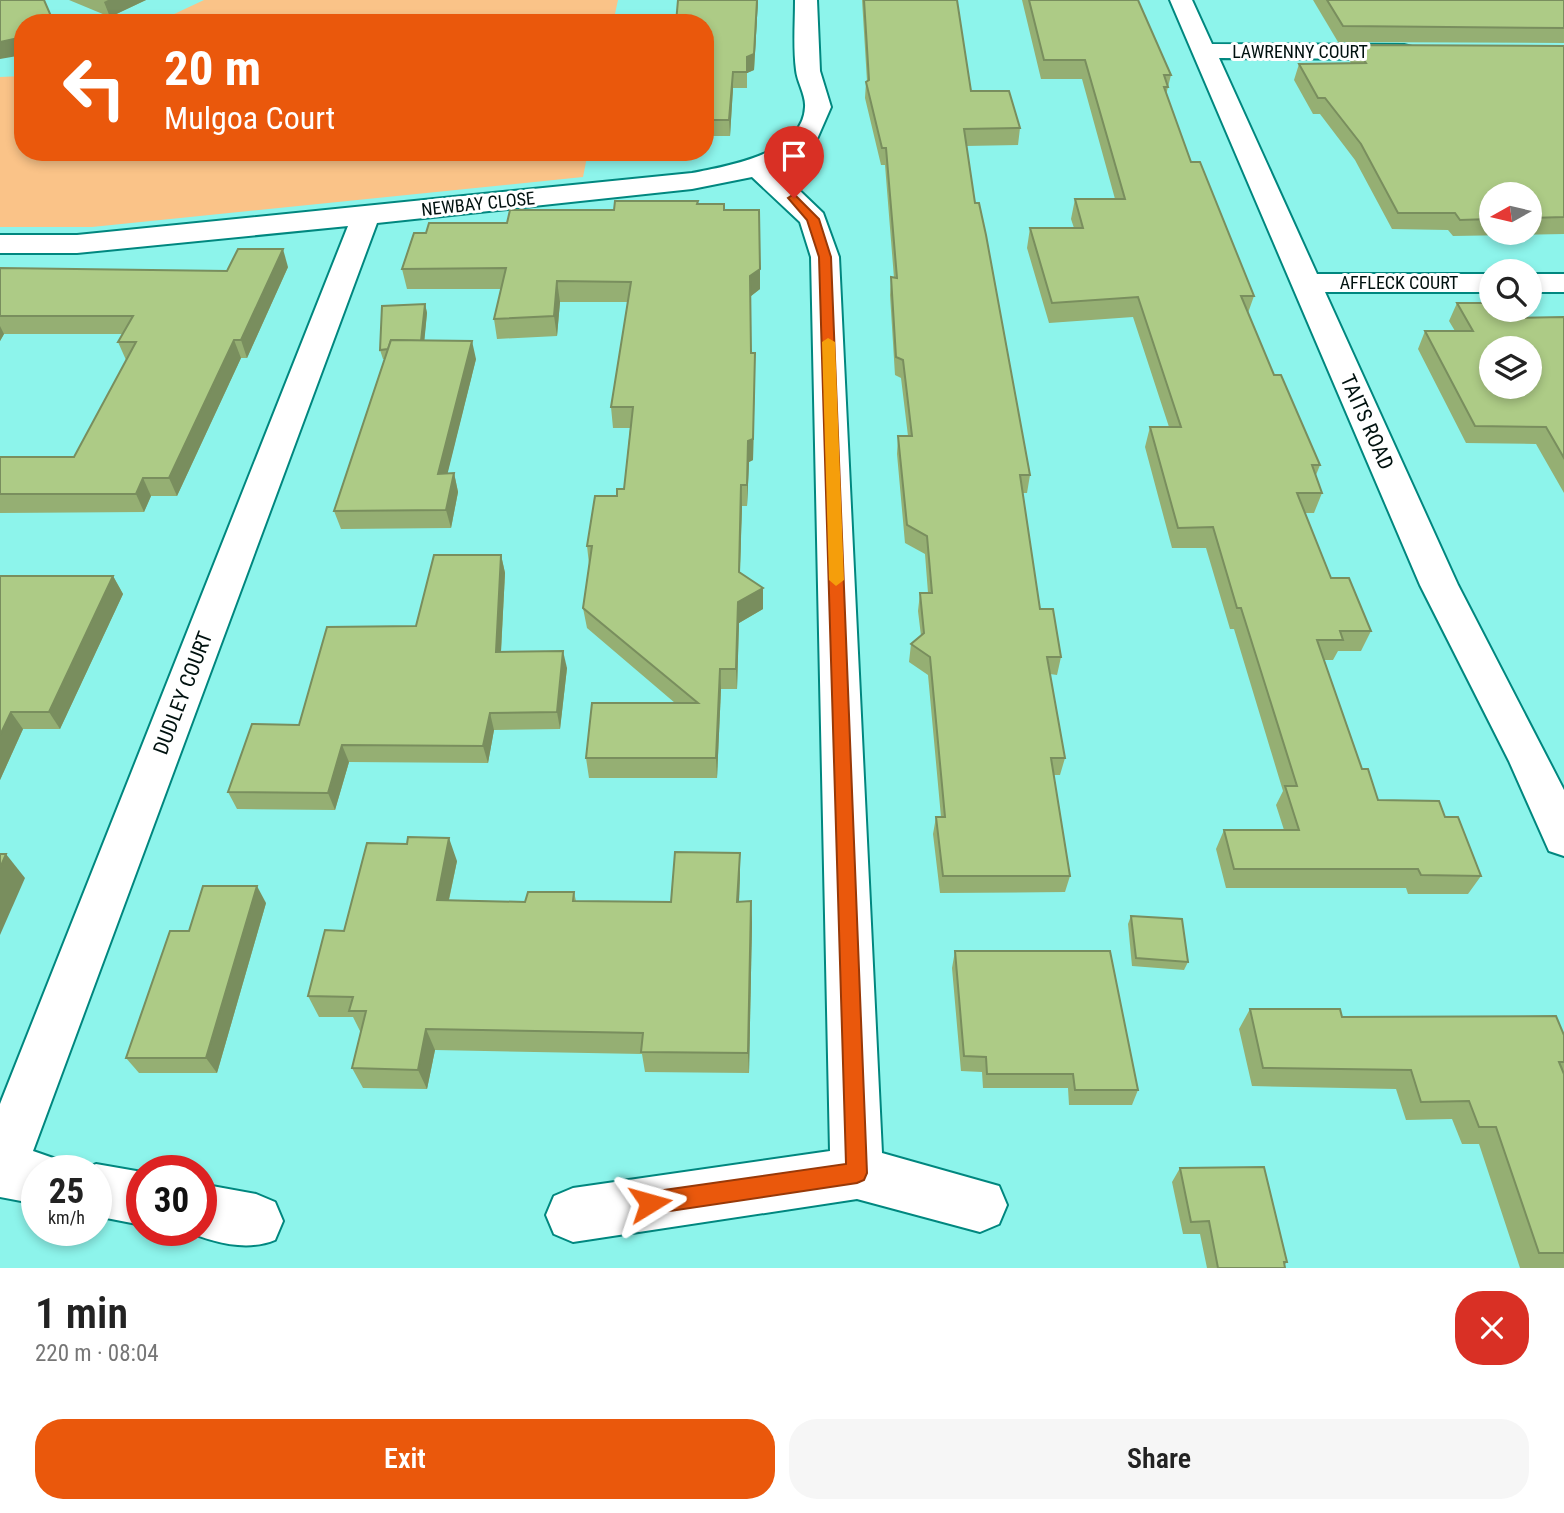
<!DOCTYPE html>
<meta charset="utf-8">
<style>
body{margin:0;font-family:"Roboto Condensed",sans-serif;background:#f6f6f6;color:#222;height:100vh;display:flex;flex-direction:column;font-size:26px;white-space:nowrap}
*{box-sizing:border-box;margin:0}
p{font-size:23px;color:#767676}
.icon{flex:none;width:38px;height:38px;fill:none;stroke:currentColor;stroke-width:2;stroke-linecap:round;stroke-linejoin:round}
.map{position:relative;height:1268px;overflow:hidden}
.panel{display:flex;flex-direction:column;background:#fff;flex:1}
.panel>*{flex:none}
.banner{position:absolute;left:14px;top:14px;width:700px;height:147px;border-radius:28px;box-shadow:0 4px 10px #0003;background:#ea580c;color:#fff;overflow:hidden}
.needle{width:46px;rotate:262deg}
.tools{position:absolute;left:1479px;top:182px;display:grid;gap:14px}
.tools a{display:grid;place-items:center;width:63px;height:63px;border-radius:50%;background:#fff;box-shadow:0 4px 10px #0003;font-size:35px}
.speed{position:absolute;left:21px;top:1155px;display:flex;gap:14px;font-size:35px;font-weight:700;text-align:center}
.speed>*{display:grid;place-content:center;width:91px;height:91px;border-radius:50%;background:#fff;box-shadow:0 4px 10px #0003;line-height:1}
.speed small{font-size:18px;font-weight:400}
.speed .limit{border:10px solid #d22;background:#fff;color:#111}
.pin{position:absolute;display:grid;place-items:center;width:60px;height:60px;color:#fff;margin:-72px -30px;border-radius:50% 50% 50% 0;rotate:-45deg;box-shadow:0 0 7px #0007}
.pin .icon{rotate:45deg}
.me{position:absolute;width:77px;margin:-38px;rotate:82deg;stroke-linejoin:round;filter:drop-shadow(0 0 5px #0008)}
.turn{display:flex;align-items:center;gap:24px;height:147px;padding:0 35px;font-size:32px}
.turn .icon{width:91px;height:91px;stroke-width:2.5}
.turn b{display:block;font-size:49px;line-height:60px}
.round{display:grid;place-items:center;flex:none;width:74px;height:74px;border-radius:28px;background:#f6f6f6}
.summary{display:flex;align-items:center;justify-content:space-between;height:119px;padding:0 35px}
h1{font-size:42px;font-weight:600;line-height:52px}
.primary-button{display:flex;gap:14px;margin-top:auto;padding:14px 35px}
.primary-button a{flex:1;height:80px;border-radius:28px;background:#ea580c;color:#fff;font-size:28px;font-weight:600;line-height:80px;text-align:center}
.primary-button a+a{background:#f6f6f6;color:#222}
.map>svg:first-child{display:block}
</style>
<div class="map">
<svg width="1564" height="1268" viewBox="0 0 1564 1268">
<rect width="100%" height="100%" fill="#8df4eb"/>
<g fill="#fac388">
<polygon points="204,0 618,0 613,23 155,23"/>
<polygon points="23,76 23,152 588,152 583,177 92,227 0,227 0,77"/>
</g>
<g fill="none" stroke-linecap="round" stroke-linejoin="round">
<g stroke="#00877f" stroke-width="4">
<g id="minor">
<path d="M 795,0 L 817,0 L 820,71 L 831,107 L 817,139 L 776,168 L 823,213 L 839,257 L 882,1153 L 999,1186 L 1007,1205 L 999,1224 L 980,1232 L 857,1199 L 573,1242 L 554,1234 L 546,1215 L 554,1196 L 573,1188 L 830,1151 L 811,257 L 800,222 L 752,177 L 692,189 L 377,223 L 33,1151 L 56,1159 L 60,1171 L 37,1171 L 37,1204 L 0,1197 L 0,1104 L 348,226 L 77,253 L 0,253 L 0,235 L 77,235 L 692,173 C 727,166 803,154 805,107 C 806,95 797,82 796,70 C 793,47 795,23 795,0 Z"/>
<polygon points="1170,0 1192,0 1212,44 1404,45 1412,47 1416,52 1412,57 1404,59 1219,58 1317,274 1491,274 1491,292 1325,292 1458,585 1564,790 1564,856 1549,851 1509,761 1420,585"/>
<rect x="1530" y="274" width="34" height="18"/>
<polygon points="96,1164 142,1172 142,1225 96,1216 96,1171 79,1171"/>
<path d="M 201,1184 L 256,1194 L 275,1202 L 283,1221 L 275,1240 C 246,1252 212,1242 183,1230 L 201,1230 Z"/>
</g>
</g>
<use href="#minor" fill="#fff" fill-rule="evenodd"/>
</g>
<g fill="#95af73" fill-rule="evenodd">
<polygon points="69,0 146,0 110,17"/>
<polygon points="678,0 758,0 754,70 747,73 747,88 733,88 730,136 705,136 705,23"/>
<polygon points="862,0 957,0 971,91 1020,128 1018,145 966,146 975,203 1030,475 1027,493 1023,493 1040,609 1061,657 1057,675 1050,674 1065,758 1060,775 1054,775 1070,876 1065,892 940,893 933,834 936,817 941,817 928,675 909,662 911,644 921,636 918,611 920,593 928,593 925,554 905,543 897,454 898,436 908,436 901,378 895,375 890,295 891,277 894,278 885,165 881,165 865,98 866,82 867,81"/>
<polygon points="1022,0 1138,0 1171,75 1166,95 1191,162 1254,296 1248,313 1274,375 1320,465 1316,475 1322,493 1314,513 1305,513 1331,578 1371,631 1361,651 1338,651 1333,660 1324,660 1362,769 1378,800 1445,817 1481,876 1468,894 1408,894 1406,888 1226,888 1216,849 1224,830 1284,830 1276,805 1283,791 1234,629 1230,629 1206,548 1172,548 1145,447 1150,427 1169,427 1133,317 1049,323 1027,248 1030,228 1074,228 1071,219 1075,199 1115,199 1082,79 1041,79"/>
<polygon points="1313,0 1564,0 1564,43 1338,42"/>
<path d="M 1355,45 L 1564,46 L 1564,234 L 1453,236 L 1448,230 L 1392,229 L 1355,160 L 1320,114 L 1313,114 L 1294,80 L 1299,64 L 1351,63 L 1350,61 ZM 1491,194 L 1530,194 L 1530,233 L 1491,233 Z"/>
<polygon points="698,204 724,204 724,210 760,289 751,296 751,353 755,374 753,460 749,462 747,506 742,506 740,573 763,609 739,623 737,689 721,689 717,778 589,778 586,758 675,703 587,628 583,608 589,564 587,546 617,496 624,489 630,428 613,428 611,407 628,302 560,302 557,336 497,339 494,319 501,289 407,289 402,269 426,233 614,210"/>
<polygon points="288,267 247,358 241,358 177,496 151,496 144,512 0,513 0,457 74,457 126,360 118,342 123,334 4,334 0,341 0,268 227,271"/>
<polygon points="1457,303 1510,318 1564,317 1564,493 1536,444 1466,443 1418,349 1425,331 1455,331 1449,321"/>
<polygon points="425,304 427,313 424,341 476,359 447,474 454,473 458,492 451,528 341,529 334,511 385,359 383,359 380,350"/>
<polygon points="501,555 505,573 501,652 567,668 560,729 494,730 488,763 349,762 335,810 237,809 228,792 299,725"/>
<polygon points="0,576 113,576 123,594 60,729 23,729 0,780"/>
<polygon points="740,853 740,875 739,902 751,901 752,923 749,1073 645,1072 642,1054 435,1050 427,1089 363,1088 352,1068 361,1031 360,1031 353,1017 319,1017 308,996 344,931 457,861 449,900 525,902 574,892 576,901 671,902"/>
<polygon points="266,903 217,1073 139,1073 126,1058 189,931"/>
<polygon points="1131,916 1188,962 1184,970 1132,966 1128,924"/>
<polygon points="955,951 1138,1090 1132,1105 1069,1105 1068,1088 983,1088 982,1072 961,1071 952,968"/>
<polygon points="1250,1009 1564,1035 1564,1268 1520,1268 1479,1144 1462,1144 1452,1119 1406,1120 1396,1089 1252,1086 1239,1029"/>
<polygon points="1180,1168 1287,1262 1284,1265 1285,1268 1207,1268 1200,1234 1183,1234 1172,1182"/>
</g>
<g fill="#798e5e">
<polygon points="108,0 146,0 110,17 104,2"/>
<polygon points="757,0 758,0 754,70 747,73 747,88 747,57"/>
<polygon points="23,37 23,55 0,59 0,42"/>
<polygon points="733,72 733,88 730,136 729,120"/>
<polygon points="283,249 288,267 247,358 241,340"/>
<polygon points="760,269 760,289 751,296 750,276"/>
<polygon points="557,281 560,302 557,336 554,316"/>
<polygon points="425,304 427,313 423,355 420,346"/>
<polygon points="0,326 4,334 0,341"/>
<polygon points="234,340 241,358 177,496 169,478"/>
<polygon points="472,341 476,359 443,492 438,474"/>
<polygon points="755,353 753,460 749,462 747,506 747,485 748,441"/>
<polygon points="454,473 458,492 451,528 446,510"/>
<polygon points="143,478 151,496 144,512 136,494"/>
<polygon points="741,485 742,506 739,593 739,572"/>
<polygon points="501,555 505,573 500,669 496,652"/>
<polygon points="113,576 123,594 60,729 49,712"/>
<polygon points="763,588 763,609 739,623 737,689 736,669 738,602"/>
<polygon points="563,651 567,668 560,729 557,712"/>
<polygon points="720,669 721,689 717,778 716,758"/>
<polygon points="11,712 23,729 0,780 0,735"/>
<polygon points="490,713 494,730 488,763 483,746"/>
<polygon points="342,745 349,762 335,810 328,793"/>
<polygon points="449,838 457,861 444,922 437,900"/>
<polygon points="740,853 740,875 738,924 737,902"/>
<polygon points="6,854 25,878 0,935 0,868"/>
<polygon points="257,886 266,903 217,1073 206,1058"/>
<polygon points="751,901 752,923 749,1073 748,1053"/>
<polygon points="426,1029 435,1050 427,1089 418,1070"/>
</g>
<g fill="#adcb86" stroke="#798e5e" stroke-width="2" fill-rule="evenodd">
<polygon points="0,0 44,0 54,23 23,23 23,37 0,42"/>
<polygon points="678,0 757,0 754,54 747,57 747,72 733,72 729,120 705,120 705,23 676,23"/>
<polygon points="864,0 957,0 971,91 1009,91 1020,128 964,129 975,203 979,203 986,235 1030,475 1020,475 1040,609 1053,609 1061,657 1047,657 1065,758 1051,758 1070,876 943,876 936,817 945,817 930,657 911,644 924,633 920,593 932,593 927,536 907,525 898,436 912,436 903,360 896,357 891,277 897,278 886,148 882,148 866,82 869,80"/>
<polygon points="1029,0 1138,0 1171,75 1164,75 1168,87 1164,87 1191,162 1200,162 1254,296 1241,296 1274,375 1281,375 1320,465 1312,465 1322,493 1297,493 1331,578 1349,578 1371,631 1340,631 1343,640 1317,640 1362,769 1368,769 1378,800 1439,801 1445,817 1458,817 1481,876 1421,875 1418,869 1234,869 1224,830 1299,830 1285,786 1297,786 1241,608 1237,608 1213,527 1178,528 1150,427 1181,427 1138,297 1052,303 1030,228 1083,228 1075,199 1125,199 1085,60 1044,60"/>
<polygon points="1327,0 1564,0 1564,28 1343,26"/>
<polygon points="1355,45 1564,46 1564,217 1530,218 1530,194 1491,194 1491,219 1460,220 1455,213 1398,213 1361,144 1325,98 1318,98 1299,64 1366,63"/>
<polygon points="615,201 698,201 697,204 724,204 724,210 759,210 760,269 750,276 751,353 755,353 753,439 748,441 747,485 741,485 739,572 763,588 738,602 736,669 720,669 716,758 586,758 592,703 698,703 583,608 592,546 587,546 595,496 617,496 617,489 624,489 633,407 611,407 631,282 557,281 554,316 494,319 506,268 402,269 414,233 426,233 429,223 507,223 510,210 614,210"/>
<polygon points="238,249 283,249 241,340 234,340 169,478 143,478 136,494 0,494 0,457 74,457 136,342 118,342 133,316 0,316 0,268 227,271"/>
<path d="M 1457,303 L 1491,303 L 1491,310 L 1505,310 L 1510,318 L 1564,317 L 1564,458 L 1546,427 L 1475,426 L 1425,331 L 1473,331 ZM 1491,348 L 1530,348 L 1530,387 L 1491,387 Z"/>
<polygon points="425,304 421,341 391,340 388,349 380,350 382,306"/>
<polygon points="391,340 472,341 438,474 454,473 446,510 334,511"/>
<polygon points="434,555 501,555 496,652 563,651 557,712 490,713 483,746 342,745 328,793 228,792 252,724 299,725 327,627 416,626"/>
<polygon points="0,576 113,576 49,712 11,712 0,735"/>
<polygon points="408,837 449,838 437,900 525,902 528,892 574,892 573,901 671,902 675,852 740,853 737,902 751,901 748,1053 641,1052 643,1033 426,1029 418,1070 352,1068 366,1011 349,1011 353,997 308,996 325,930 344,931 367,843 407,844"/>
<polygon points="0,854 6,854 0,868"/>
<polygon points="203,886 257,886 206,1058 126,1058 170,931 189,931"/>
<polygon points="1131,916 1182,919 1188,962 1136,958"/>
<polygon points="955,951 1110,951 1138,1090 1075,1090 1073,1074 987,1074 986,1057 964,1056"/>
<polygon points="1250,1009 1340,1009 1342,1017 1556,1016 1564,1035 1564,1062 1559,1062 1564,1074 1564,1253 1539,1253 1496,1127 1479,1127 1469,1101 1421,1102 1411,1070 1263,1068"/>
<polygon points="1264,1167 1287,1262 1284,1262 1285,1268 1218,1268 1209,1221 1191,1222 1180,1168"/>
</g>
<polygon fill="#ea580c" stroke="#983908" stroke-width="2" points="794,194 819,219 831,257 867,1173 864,1180 857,1183 650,1214 643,1211 639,1203 643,1196 650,1192 846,1164 819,257 807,220 788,198"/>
<polygon fill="#f59e0b" points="828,338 835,342 844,580 836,586 829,580 822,342"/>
<g text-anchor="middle" stroke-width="6" stroke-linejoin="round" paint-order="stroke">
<g font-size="18" fill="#00110f" stroke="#fff">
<text x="1300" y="58">LAWRENNY COURT</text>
<text transform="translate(478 204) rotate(-6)" y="6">NEWBAY CLOSE</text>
<text x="1399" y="289">AFFLECK COURT</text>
</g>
<g font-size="21" fill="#00110f" stroke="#fff">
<text transform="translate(1367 422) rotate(66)" y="7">TAITS ROAD</text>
<text transform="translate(183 693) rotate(-69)" y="7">DUDLEY COURT</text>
</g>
</g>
</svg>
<div class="tools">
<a><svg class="needle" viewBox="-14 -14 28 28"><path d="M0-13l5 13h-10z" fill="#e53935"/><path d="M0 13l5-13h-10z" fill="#767676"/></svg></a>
<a><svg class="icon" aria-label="search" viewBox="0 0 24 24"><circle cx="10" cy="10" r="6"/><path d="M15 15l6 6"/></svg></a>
<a><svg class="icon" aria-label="layers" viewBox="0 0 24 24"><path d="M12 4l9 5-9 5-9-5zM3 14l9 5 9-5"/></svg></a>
</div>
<div class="speed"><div>25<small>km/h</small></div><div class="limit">30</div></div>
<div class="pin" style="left:794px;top:198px;background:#d93025"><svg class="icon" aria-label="arrive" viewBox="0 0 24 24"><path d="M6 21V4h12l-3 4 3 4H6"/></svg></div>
<svg class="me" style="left:650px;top:1203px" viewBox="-20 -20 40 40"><path d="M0-17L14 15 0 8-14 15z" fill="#ea580c" stroke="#fff" stroke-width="4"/></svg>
<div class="banner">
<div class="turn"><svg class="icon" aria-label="left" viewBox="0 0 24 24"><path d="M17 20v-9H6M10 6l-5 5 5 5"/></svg><div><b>20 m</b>Mulgoa Court</div></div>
</div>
</div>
<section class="panel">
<div class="summary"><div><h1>1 min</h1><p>220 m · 08:04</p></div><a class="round" style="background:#d93025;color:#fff"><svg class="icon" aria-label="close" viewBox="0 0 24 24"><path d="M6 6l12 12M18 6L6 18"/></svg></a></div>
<div class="primary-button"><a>Exit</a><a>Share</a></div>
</section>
